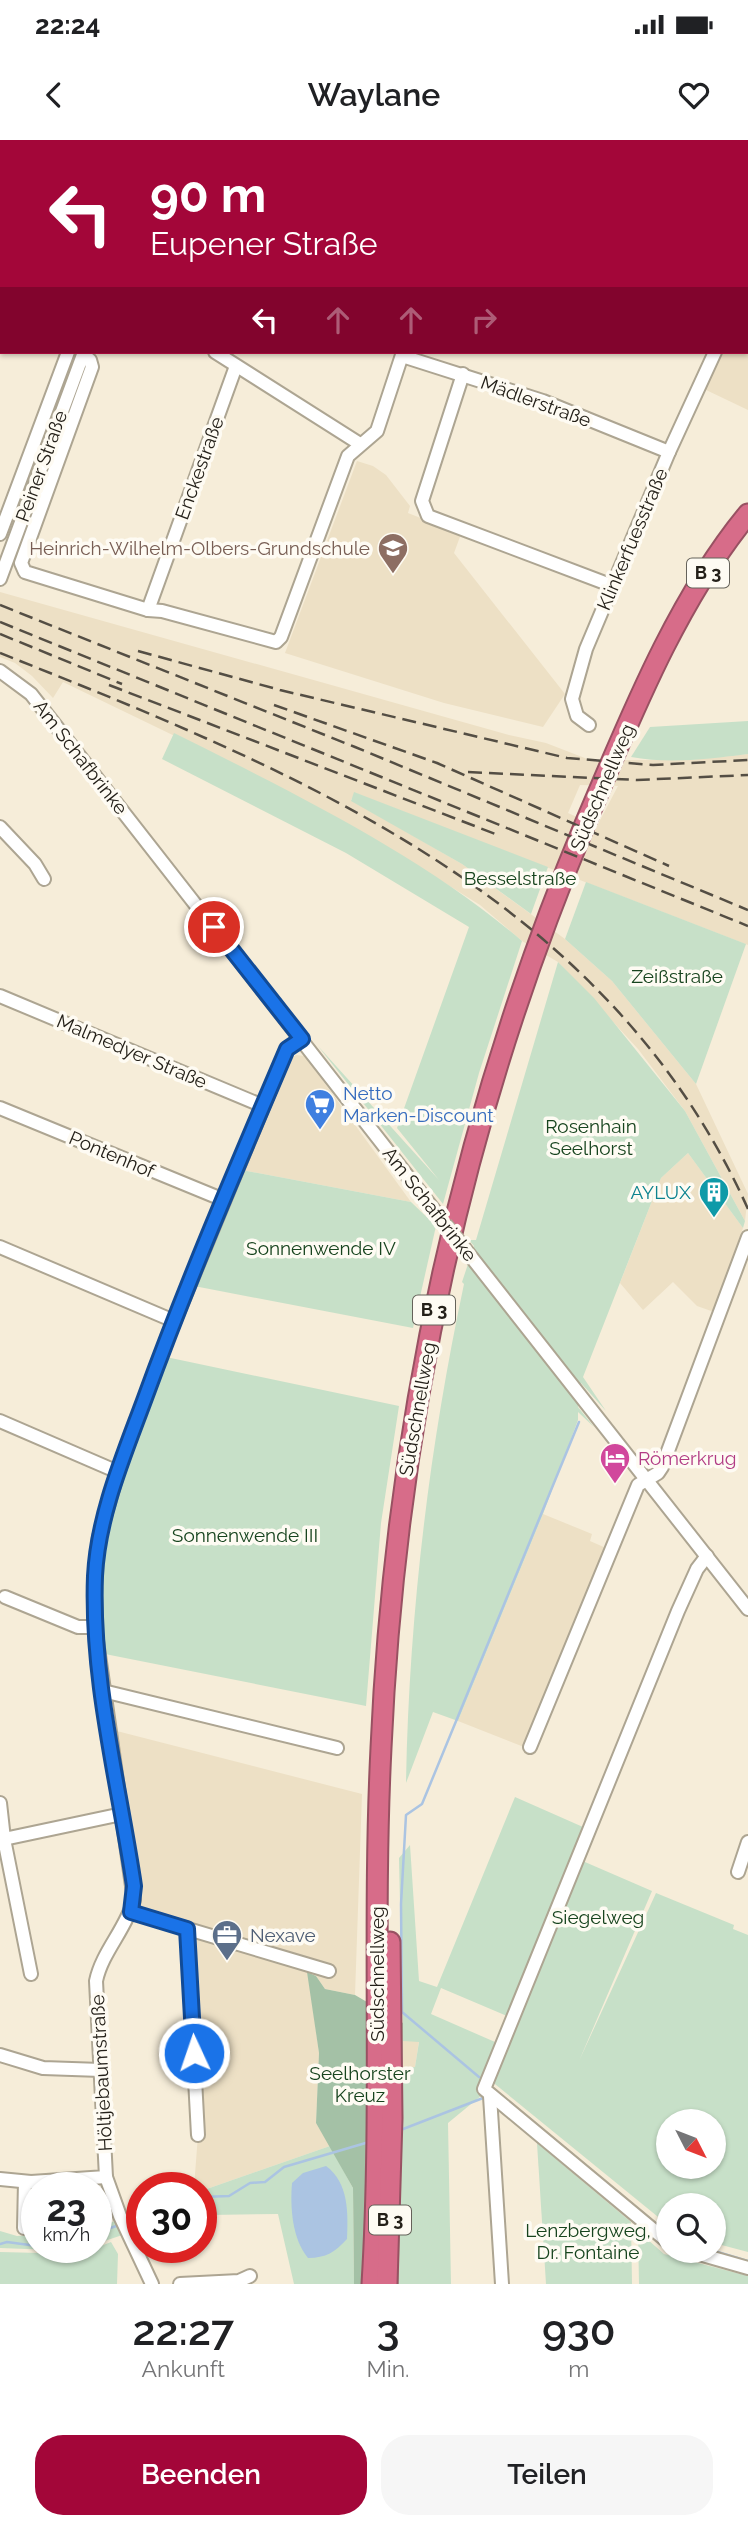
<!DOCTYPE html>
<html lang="de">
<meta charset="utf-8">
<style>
body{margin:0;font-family:Raleway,sans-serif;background:#f6f6f6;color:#202124;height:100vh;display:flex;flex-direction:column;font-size:26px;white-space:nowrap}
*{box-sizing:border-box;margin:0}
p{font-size:23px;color:#757577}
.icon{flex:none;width:38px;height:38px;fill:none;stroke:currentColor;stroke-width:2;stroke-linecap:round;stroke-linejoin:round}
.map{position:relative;height:2144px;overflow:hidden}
.panel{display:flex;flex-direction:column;background:#fff;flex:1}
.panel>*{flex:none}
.guide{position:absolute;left:0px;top:0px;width:749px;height:214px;box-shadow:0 2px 5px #0004;background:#a30639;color:#fff;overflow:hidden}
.needle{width:46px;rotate:132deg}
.controls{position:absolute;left:656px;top:1969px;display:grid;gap:14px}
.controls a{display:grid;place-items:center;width:70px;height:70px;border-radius:50%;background:#fff;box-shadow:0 2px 5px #0004;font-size:35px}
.speed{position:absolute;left:21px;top:2032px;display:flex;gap:14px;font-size:35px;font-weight:700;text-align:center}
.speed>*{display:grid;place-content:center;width:91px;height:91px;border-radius:50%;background:#fff;box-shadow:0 2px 5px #0004;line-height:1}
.speed small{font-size:18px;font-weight:400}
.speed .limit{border:10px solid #d22;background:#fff;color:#111}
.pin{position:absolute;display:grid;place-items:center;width:60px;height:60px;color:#fff;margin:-30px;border:4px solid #fff;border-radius:50%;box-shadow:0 2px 7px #0007}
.me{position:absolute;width:77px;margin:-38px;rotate:357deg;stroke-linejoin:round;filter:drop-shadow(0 0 5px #0008)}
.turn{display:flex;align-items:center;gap:24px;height:147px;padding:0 35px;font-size:32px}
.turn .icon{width:91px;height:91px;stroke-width:2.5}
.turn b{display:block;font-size:49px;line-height:60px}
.lanes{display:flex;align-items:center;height:66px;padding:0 35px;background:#0003;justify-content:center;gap:35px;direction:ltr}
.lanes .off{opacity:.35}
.eta{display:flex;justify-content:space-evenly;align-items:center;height:119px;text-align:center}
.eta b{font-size:42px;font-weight:600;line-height:49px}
.action{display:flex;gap:14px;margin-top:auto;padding:14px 35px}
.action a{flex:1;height:80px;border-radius:28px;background:#a30639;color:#fff;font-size:28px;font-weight:600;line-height:80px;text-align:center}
.action a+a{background:#f6f6f6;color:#202124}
.status{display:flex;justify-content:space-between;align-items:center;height:49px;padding:0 35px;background:#fff;direction:ltr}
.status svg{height:19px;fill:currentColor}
header{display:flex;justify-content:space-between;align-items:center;height:91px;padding:0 35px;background:#fff;font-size:32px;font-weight:600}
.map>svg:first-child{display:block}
</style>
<div class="status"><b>22:24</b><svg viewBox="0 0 49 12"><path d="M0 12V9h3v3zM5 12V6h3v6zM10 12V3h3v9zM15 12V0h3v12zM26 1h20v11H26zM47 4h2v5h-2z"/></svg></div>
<header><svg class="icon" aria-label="back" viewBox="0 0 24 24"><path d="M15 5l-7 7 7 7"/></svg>Waylane<svg class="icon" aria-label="heart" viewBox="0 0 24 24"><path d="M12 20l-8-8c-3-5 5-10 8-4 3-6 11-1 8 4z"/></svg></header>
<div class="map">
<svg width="748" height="2144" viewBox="0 0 748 2144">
<rect width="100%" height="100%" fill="#f6edd9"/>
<g fill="#ede0c5" fill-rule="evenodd">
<polygon points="0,0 191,0 2,2 2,158"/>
<polygon points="748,161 748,270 704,249 722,212 747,212"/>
<polygon points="357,321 373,326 386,335 410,366 408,373 461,394 454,413 565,554 543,587 444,563 285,513"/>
<path d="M 0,452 L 509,595 L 546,603 L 590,620 L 689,620 L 748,614 L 748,805 L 355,653 L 351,660 L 462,724 L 565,799 L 612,841 L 696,944 L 748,1054 L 745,1081 L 685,971 L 638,909 L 558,822 L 522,801 L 480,765 L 408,720 L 243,629 L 63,542 L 53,558 L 32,536 L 15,523 L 0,517 ZM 580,645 L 618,646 L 597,686 L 568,673 Z"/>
<polygon points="296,915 305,916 411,1062 242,1030 288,919"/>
<polygon points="688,1013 743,1088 714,1172 697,1166 673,1142 643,1170 620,1143 661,1038"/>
<polygon points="543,1374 592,1394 590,1401 606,1408 524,1607 458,1581"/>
<polygon points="109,1589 362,1654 355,1855 325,1849 316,1836 308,1833 319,1913 316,1983 330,2006 201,2051 201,2048 194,2047 198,1995 187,1789 131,1772"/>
<polygon points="403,1901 419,1901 415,1927 403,1928"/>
</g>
<g fill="#c7e0c8" fill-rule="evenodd">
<path d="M 748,581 L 748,614 C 709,619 669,624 631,617 L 650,587 Z"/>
<path d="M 174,593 C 292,652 422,715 522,801 L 479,933 L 443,1064 L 318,906 L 439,1040 L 397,988 L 469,787 L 346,713 L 162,619 Z"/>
<polygon points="354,652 548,727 531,774 462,724 351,661"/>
<polygon points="586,742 746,804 696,944 612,841 565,799"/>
<path d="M 558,822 L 594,858 L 685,971 L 745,1081 L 743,1088 L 688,1013 L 661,1038 L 583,1237 L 606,1271 L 581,1243 L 578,1267 L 594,1287 L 578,1272 L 578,1280 L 543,1374 L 458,1581 L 433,1572 L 406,1643 C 409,1475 429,1309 464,1144 L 462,1142 L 474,1106 L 469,1100 L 476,1100 Z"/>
<polygon points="242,1030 411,1062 436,1086 413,1188 194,1146"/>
<path d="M 166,1217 L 399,1266 L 381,1383 L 366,1566 L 105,1514 C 89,1402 129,1320 166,1217 Z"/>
<polygon points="515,1657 583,1687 507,1876 441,1848 431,1874 495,1902 483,1932 482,1955 448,1983 451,2144 399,2144 403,1928 415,1927 419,1902 403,1901 399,1718 410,1705 419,1841 437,1847"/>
<path d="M 578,1719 L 652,1751 L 579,1921 L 656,1753 L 734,1785 L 733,1789 L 748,1795 L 748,2112 L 714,2103 L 714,2065 L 668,2065 L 668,2085 L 490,1940 ZM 668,1981 L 714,1981 L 714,2026 L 668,2026 Z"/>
<polygon points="537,2003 631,2082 632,2144 546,2144"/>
<polygon points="330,2006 353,2048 354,2144 294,2144 278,2074 210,2075 201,2079 201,2051"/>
<polygon points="142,2071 142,2106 138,2108 131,2092 96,2104 96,2088"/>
<polygon points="0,2091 17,2096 37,2095 37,2107 89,2107 80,2111 0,2108"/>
<polygon points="638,2091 664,2114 748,2136 748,2144 639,2144"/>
<polygon points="111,2102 118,2114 117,2144 0,2144 0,2112 81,2114"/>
</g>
<polygon fill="#a4c1a6" points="307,1832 316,1836 325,1849 355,1855 403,1883 399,2144 354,2144 353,2048 316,1983 319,1913"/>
<path fill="#abc4e2" d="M 326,2026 C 349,2043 348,2073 347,2099 C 335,2112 326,2118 308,2118 C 292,2099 290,2067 292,2043 L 303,2033 Z"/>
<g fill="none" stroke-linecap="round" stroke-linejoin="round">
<g stroke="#abc4e2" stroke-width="2.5">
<polyline points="479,1937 402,1872 401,1764 406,1675 422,1664 579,1282"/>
<polyline points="520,1971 668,2094"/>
<polyline points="398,1991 483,1958"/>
<polyline points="201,2057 229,2056 250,2043 265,2042 284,2027 369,2002"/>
<polyline points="129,2080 142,2077"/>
<polyline points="96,2093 119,2085"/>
<polyline points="0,2104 7,2102 37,2106"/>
<polyline points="711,2110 748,2121"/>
</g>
<g stroke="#ada592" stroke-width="16">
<g id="minor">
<polyline points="326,0 330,2"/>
<polyline points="612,0 615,2"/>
<polyline points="313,2 314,0"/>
<polyline points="698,2 698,0"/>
<polyline points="747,66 748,66"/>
<polyline points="747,144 748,143"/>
<polyline points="0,170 2,170"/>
<polyline points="215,212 360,304"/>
<polyline points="83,214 90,220 92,227 21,423 25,432 148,470 162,471 276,502 281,497 348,316 377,291 403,212"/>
<polyline points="402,216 543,261 669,312"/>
<polyline points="463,234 422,361 428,376 613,446"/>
<polyline points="0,394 68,212"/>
<polyline points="0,439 84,212"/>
<polyline points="148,470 236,226"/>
<polyline points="0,531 31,554 445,1084"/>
<polyline points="589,585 577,576 572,559 586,509 669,312 715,212"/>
<polyline points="0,687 35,724 44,739"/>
<polyline points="0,856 263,966"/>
<polyline points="0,968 224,1060"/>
<polyline points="0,1107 174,1181"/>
<polyline points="465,1109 748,1469"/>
<polyline points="0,1281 118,1332"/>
<polyline points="5,1457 78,1487 95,1487"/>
<polyline points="103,1551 337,1608"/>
<polyline points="530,1607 638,1345 658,1333 662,1327 748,1097"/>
<polyline points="0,1663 4,1699 122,1674"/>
<polyline points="4,1699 31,1834"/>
<polyline points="738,1732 748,1702"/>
<polyline points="131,1772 329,1831"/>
<polyline points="187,1789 198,1995"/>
<polyline points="0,1915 43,1928 101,1930"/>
<polyline points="490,1956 502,2144"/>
<polyline points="106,2037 120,2076 152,2144"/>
<path d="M 0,2039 L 31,2042 L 106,2037 L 96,1841 C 102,1812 126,1789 134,1760 L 95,1487 L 95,1433 L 99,1397 L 118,1332 L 159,1219 L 287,909 L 302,899"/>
<polyline points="24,2088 25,2042"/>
<polyline points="668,2102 484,1949 678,1471 697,1429 707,1416"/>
<polyline points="685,2110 748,2128"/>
<polyline points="180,2144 239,2141 250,2136"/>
</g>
</g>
<g stroke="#985162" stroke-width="23">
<g id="highway">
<path d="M 372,2144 C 383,1966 372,1787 381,1608 C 395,1290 462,978 585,684 C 629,581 676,461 748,374"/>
<polyline points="387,2144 392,1978 390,1802"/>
</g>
</g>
<use href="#minor" stroke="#fff" stroke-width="12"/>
<use href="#highway" stroke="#d76c89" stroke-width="19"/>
<g stroke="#544e44" stroke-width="2.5" stroke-dasharray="14 7" stroke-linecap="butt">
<polyline points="0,465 355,607 748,770"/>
<polyline points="0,482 748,786"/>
<polyline points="0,494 122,544"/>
<polyline points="138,511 280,550 567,618 653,625 748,620"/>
<path d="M 0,513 C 299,632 607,756 748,1069"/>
<polyline points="109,545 498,695"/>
<polyline points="274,565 437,623 669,726"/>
<polyline points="468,632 637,640 748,635"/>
</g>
<g stroke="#ada592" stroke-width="16" stroke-linecap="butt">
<polyline id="minor-bridge" points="445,1084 465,1109"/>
</g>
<use href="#minor-bridge" stroke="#fff" stroke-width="12"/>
</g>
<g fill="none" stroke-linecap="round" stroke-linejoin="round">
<g stroke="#114b97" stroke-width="18">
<path id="route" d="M 194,1913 L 187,1789 L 131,1772 L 134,1746 C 119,1644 91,1540 95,1436 C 98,1375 124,1315 145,1258 C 188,1140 238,1024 287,909 L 302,899 L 214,787"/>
</g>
<use href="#route" stroke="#1a73e8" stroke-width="12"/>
</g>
<defs>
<g id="school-pin" transform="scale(1.575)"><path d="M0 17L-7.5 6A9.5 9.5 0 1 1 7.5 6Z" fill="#8d6e63" stroke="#fefbf3"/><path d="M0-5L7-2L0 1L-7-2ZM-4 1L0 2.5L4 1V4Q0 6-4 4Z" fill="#fff"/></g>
<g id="supermarket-pin" transform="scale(1.575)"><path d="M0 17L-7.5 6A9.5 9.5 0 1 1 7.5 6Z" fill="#3f7fe0" stroke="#fefbf3"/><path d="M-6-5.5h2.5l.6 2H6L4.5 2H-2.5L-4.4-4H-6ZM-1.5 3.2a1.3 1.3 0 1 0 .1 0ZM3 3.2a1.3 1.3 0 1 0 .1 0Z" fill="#fff"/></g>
<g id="building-pin" transform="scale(1.575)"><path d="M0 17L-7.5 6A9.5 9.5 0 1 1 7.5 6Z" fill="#0f9aa8" stroke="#fefbf3"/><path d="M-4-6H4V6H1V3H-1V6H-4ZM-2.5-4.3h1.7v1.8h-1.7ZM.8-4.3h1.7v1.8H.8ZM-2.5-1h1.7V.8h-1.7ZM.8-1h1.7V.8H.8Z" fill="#fff"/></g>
<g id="hotel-pin" transform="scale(1.575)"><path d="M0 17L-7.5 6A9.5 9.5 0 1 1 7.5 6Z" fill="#d1479c" stroke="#fefbf3"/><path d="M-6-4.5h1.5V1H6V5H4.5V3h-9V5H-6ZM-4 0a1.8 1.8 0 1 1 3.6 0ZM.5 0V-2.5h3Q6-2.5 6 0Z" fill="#fff"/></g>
<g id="office-pin" transform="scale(1.575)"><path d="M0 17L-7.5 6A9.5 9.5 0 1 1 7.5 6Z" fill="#5c6f8a" stroke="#fefbf3"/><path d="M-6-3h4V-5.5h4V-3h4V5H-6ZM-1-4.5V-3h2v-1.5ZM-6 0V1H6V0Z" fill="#fff"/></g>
</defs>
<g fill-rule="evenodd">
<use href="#school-pin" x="393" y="408"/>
<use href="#supermarket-pin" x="320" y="964"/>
<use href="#building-pin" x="714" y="1052"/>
<use href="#hotel-pin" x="615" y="1318"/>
<use href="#office-pin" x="227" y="1795"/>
</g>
<g text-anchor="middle" stroke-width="7" stroke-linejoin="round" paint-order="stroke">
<g fill="#fefbf3" stroke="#65625a" stroke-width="2">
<rect x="687" y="418.5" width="42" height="29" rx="5"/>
<rect x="413" y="1155.5" width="42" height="29" rx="5"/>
<rect x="369" y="2065.5" width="42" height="29" rx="5"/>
</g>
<g font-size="18" font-weight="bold" fill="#242019">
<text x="708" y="439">B 3</text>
<text x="434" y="1176">B 3</text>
<text x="390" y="2086">B 3</text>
</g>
<g font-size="19" fill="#242019" stroke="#fefbf3">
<text transform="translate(536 261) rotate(20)" y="7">Mädlerstraße</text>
<text transform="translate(41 326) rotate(-70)" y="7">Peiner Straße</text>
<text transform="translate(199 328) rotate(-70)" y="7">Enckestraße</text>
<text transform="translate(632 399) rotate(-67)" y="7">Klinkerfuesstraße</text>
<text transform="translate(81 617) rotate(52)" y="7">Am Schafbrinke</text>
<text transform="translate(602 647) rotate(-67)" y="7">Südschnellweg</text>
<text transform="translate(132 911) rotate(23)" y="7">Malmedyer Straße</text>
<text transform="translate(112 1014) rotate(23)" y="7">Pontenhof</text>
<text transform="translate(430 1064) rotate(52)" y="7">Am Schafbrinke</text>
<text transform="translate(417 1269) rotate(-80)" y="7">Südschnellweg</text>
<text transform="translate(377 1834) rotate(-90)" y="7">Südschnellweg</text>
<text transform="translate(101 1933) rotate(-93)" y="7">Höltjebaumstraße</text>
</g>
<g font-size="19" fill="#785e54" stroke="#fefbf3" text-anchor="end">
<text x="370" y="415">Heinrich-Wilhelm-Olbers-Grundschule</text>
</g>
<g font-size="19" fill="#17441e" stroke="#fefbf3">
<text x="520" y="745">Besselstraße</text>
<text x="677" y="843">Zeißstraße</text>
<text x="591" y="993">Rosenhain<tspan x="591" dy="22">Seelhorst</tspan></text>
<text x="321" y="1115">Sonnenwende IV</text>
<text x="245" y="1402">Sonnenwende III</text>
<text x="598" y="1784">Siegelweg</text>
<text x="360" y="1940">Seelhorster<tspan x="360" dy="22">Kreuz</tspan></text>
<text x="588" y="2097">Lenzbergweg,<tspan x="588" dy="22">Dr. Fontaine</tspan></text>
</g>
<g font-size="19" fill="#366cbe" stroke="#fefbf3" text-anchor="start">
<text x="343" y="960">Netto<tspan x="343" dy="22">Marken-Discount</tspan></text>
</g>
<g font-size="19" fill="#0d838f" stroke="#fefbf3" text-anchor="end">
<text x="691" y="1059">AYLUX</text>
</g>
<g font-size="19" fill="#b23c85" stroke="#fefbf3" text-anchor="start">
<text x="638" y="1325">Römerkrug</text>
</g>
<g font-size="19" fill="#4e5e75" stroke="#fefbf3" text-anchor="start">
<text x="250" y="1802">Nexave</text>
</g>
</g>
</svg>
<div class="controls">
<a><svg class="needle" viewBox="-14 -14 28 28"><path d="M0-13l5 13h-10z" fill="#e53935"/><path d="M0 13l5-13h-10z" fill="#757577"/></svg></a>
<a><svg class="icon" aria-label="search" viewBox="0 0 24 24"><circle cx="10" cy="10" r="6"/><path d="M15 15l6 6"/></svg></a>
</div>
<div class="speed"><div>23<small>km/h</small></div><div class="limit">30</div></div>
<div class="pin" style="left:214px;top:787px;background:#d93025"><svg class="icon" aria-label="arrive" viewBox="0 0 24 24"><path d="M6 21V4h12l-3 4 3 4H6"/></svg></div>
<svg class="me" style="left:194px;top:1913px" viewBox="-20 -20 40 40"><circle r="17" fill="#1a73e8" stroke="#fff" stroke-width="3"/><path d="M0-11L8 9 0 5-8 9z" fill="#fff"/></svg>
<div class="guide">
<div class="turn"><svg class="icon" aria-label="left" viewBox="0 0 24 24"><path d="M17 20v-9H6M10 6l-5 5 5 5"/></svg><div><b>90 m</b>Eupener Straße</div></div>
<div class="lanes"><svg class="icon" aria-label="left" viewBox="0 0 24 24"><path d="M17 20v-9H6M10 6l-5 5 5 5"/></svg><svg class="icon off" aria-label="ahead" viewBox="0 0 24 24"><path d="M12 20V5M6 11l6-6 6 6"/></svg><svg class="icon off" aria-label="ahead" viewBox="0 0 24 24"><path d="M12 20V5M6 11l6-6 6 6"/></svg><svg class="icon off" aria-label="right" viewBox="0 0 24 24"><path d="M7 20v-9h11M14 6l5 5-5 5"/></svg></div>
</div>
</div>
<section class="panel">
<div class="eta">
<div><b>22:27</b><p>Ankunft</p></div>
<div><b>3</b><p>Min.</p></div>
<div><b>930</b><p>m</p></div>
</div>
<div class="action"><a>Beenden</a><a>Teilen</a></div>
</section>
